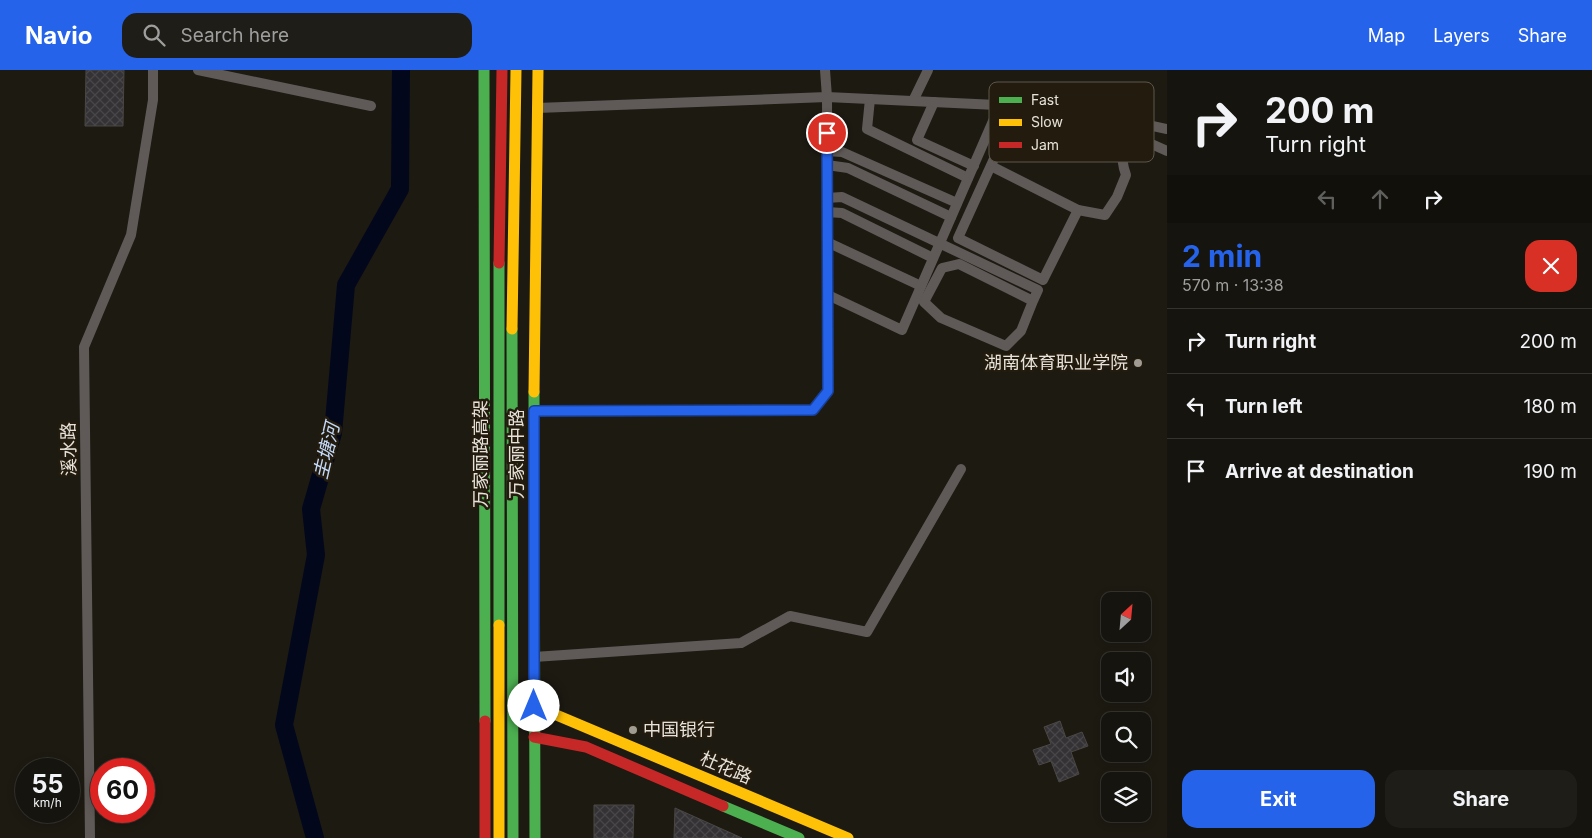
<!DOCTYPE html>
<meta charset="utf-8">
<style>
body{margin:0;font-family:Inter,"Noto Sans SC",sans-serif;background:#1f1d17;color:#f1f3f6;height:100vh;display:flex;flex-direction:column;font-size:19px;white-space:nowrap}
*{box-sizing:border-box;margin:0}
p{font-size:16px;color:#9e9e9e}
.icon{flex:none;width:28px;height:28px;fill:none;stroke:currentColor;stroke-width:2;stroke-linecap:round;stroke-linejoin:round}
.map{position:relative;flex:1;overflow:hidden}
.sheet{display:flex;flex-direction:column;background:#16140e;width:425px}
.sheet>*{flex:none}
.banner{background:#16140e;color:#f1f3f6;overflow:hidden}
.needle{width:32px;rotate:26deg}
.tools{position:absolute;left:1101px;top:522px;display:grid;gap:10px}
.tools a{display:grid;place-items:center;width:50px;height:50px;border-radius:10px;background:#16140e;box-shadow:0 2px 8px #0003,0 0 0 1px #35332e;font-size:25px}
.speed{position:absolute;left:15px;top:688px;display:flex;gap:10px;font-size:25px;font-weight:700;text-align:center}
.speed>*{display:grid;place-content:center;width:65px;height:65px;border-radius:50%;background:#16140e;box-shadow:0 2px 8px #0003,0 0 0 1px #35332e;line-height:1}
.speed small{font-size:12px;font-weight:400}
.speed .limit{border:8px solid #d22;background:#fff;color:#111}
.pin{position:absolute;display:grid;place-items:center;width:42px;height:42px;color:#fff;margin:-21px;border:2px solid #fff;border-radius:50%;box-shadow:0 1px 5px #0007}
.me{position:absolute;width:55px;margin:-28px;rotate:0deg;stroke-linejoin:round;filter:drop-shadow(0 0 4px #0008)}
.turn{display:flex;align-items:center;gap:18px;height:105px;padding:0 15px;font-size:22px}
.turn .icon{width:65px;height:65px;stroke-width:2.5}
.turn b{display:block;font-size:35px;line-height:42px}
.lanes{display:flex;align-items:center;height:48px;padding:0 15px;background:#0003;justify-content:center;gap:25px;direction:ltr}
.lanes .off{opacity:.35}
.round{display:grid;place-items:center;flex:none;width:52px;height:52px;border-radius:15px;background:#1f1d17}
.head{display:flex;align-items:center;justify-content:space-between;height:85px;padding:0 15px}
h1{font-size:30px;font-weight:700;line-height:38px;color:#2563eb}
.button{display:flex;gap:10px;margin-top:auto;padding:10px 15px}
.button a{flex:1;height:58px;border-radius:15px;background:#2563eb;color:#fff;font-size:20px;font-weight:700;line-height:58px;text-align:center}
.button a+a{background:#1f1d17;color:#f1f3f6}
ul{padding:0;list-style:none}
li{display:flex;align-items:center;gap:15px;height:65px;padding:0 15px;border-top:1px solid #35332e}
li div{flex:1}
li b{display:block;font-size:19px}
li em{font-style:normal}
header{display:flex;align-items:center;gap:30px;box-sizing:border-box;height:70px;padding:0 25px;background:#2563eb;color:#fff}
header strong{font-size:24px}
nav{display:flex;gap:28px;margin-inline-start:auto;font-size:18px}
.search{width:350px;height:45px;background:#1f1d17;display:flex;align-items:center;gap:12px;box-sizing:border-box;padding:0 18px;border-radius:15px;color:#9e9e9e;font-size:19px}
main{display:flex;flex:1;min-height:0}
.map>svg:first-child{display:block}
</style>
<header>
<strong>Navio</strong>
<div class="search"><svg class="icon" aria-label="search" viewBox="0 0 24 24"><circle cx="10" cy="10" r="6"/><path d="M15 15l6 6"/></svg>Search here</div>
<nav><a>Map</a><a>Layers</a><a>Share</a></nav>
</header>
<main>
<div class="map">
<svg width="1167" height="768" viewBox="0 0 1167 768">
<defs>
<pattern id="building-cross-hatch" width="8" height="8" patternUnits="userSpaceOnUse" patternTransform="scale(1.25)"><rect width="8" height="8" fill="#353235"/><path d="M0 0l8 8M0 8l8-8" fill="none" stroke="#484648"/></pattern>
</defs>
<rect width="100%" height="100%" fill="#1d1a12"/>
<g fill="none" stroke-linecap="round" stroke-linejoin="round">
<polyline stroke="#03071b" stroke-width="18" points="315,768 284,655 316,485 311,439 333,363 346,215 400,119 401,0"/>
</g>
<g fill="url(#building-cross-hatch)" stroke="#4a4745">
<polygon points="86,0 124,0 123,56 85,56"/>
<polygon points="1060,651 1066,668 1082,662 1088,676 1071,682 1079,704 1059,712 1051,691 1039,695 1033,680 1051,674 1044,657"/>
<polygon points="594,735 634,735 633,768 594,768"/>
<polygon points="675,738 742,768 674,768"/>
</g>
<g fill="none" stroke-linecap="round" stroke-linejoin="round">
<g stroke="#5f5a57" stroke-width="10">
<polyline points="198,0 371,36"/>
<polyline points="870,29 867,59 968,108"/>
<polyline points="913,31 928,0"/>
<polyline points="934,32 917,70 974,96"/>
<polyline points="537,38 827,27 825,0"/>
<polyline points="1129,64 1167,81"/>
<polyline points="827,81 842,82 957,133"/>
<polyline points="827,95 848,98 951,147"/>
<polyline points="991,96 1078,140 1043,210 958,168 1018,36"/>
<polyline points="827,128 842,127 1038,220 1033,231 959,194 942,198 924,232 941,248 1006,276 1021,261 1033,231"/>
<path d="M 1078,140 L 1105,145 L 1117,127 L 1126,105 C 1118,83 1124,72 1134,52"/>
<polyline points="827,142 842,143 933,188"/>
<polyline points="827,172 921,216"/>
<polyline points="828,225 902,260 1000,35"/>
<polyline points="534,341 813,340 828,321 827,27 1018,36 1088,42 1167,59"/>
<polyline points="534,587 741,573 790,546 867,562 961,399"/>
<polyline points="90,768 84,277 131,165 153,30 153,0"/>
</g>
<g stroke="#4caf50" stroke-width="11">
<polyline points="484,0 485,651"/>
<polyline points="512,259 513,768"/>
<polyline points="534,322 535,768"/>
<polyline points="499,555 499,193"/>
<polyline points="723,736 799,768"/>
</g>
<g stroke="#ffc107" stroke-width="11">
<polyline points="512,259 516,0"/>
<polyline points="534,322 538,0"/>
<polyline points="499,555 499,768"/>
<polyline points="535,636 848,768"/>
</g>
<g stroke="#c62828" stroke-width="11">
<polyline points="499,193 502,0"/>
<polyline points="485,651 485,768"/>
<polyline points="534,667 586,677 723,736"/>
</g>
</g>
<g fill="none" stroke-linecap="round" stroke-linejoin="round">
<g stroke="#184099" stroke-width="12">
<polyline id="route" points="534,636 534,341 813,340 828,321 827,63"/>
</g>
<use href="#route" stroke="#2563eb" stroke-width="9"/>
</g>
<g fill="#a09c93" stroke="#221b0e" stroke-width="2">
<circle cx="1138" cy="293" r="5"/>
<circle cx="633" cy="660" r="5"/>
</g>
<g text-anchor="middle" stroke-width="5" stroke-linejoin="round" paint-order="stroke">
<g font-size="18" fill="#e7e2d9" stroke="#221b0e" text-anchor="end">
<text x="1128" y="299">湖南体育职业学院</text>
<text x="643" y="666" text-anchor="start">中国银行</text>
</g>
<g font-size="18" fill="#e7e2d9" stroke="#221b0e">
<text transform="translate(69 379) rotate(-91)" y="6">溪水路</text>
<text transform="translate(481 384) rotate(-90)" y="6">万家丽路高架</text>
<text transform="translate(517 384) rotate(-90)" y="6">万家丽中路</text>
<text transform="translate(726 698) rotate(23)" y="6">杜花路</text>
</g>
<g font-size="19" font-style="italic" fill="#c3d9fa" stroke="#221b0e">
<text transform="translate(326 381) rotate(-77)" y="7">圭塘河</text>
</g>
</g>
<rect x="989" y="12" width="165" height="80" rx="8" fill="#221b0e" stroke="#5d574b" stroke-width="1"/>
<rect x="999" y="27" width="23" height="6" fill="#4caf50"/>
<rect x="999" y="49" width="23" height="7" fill="#ffc107"/>
<rect x="999" y="72" width="23" height="6" fill="#c62828"/>
<g font-size="14" fill="#e7e2d9">
<text x="1031" y="35">Fast</text>
<text x="1031" y="57">Slow</text>
<text x="1031" y="80">Jam</text>
</g>
</svg>
<div class="tools">
<a><svg class="needle" viewBox="-14 -14 28 28"><path d="M0-13l5 13h-10z" fill="#e53935"/><path d="M0 13l5-13h-10z" fill="#9e9e9e"/></svg></a>
<a><svg class="icon" aria-label="sound" viewBox="0 0 24 24"><path d="M4 9h4l5-4v14l-5-4H4zM17 9q2 3 0 6"/></svg></a>
<a><svg class="icon" aria-label="search" viewBox="0 0 24 24"><circle cx="10" cy="10" r="6"/><path d="M15 15l6 6"/></svg></a>
<a><svg class="icon" aria-label="layers" viewBox="0 0 24 24"><path d="M12 4l9 5-9 5-9-5zM3 14l9 5 9-5"/></svg></a>
</div>
<div class="speed"><div>55<small>km/h</small></div><div class="limit">60</div></div>
<div class="pin" style="left:827px;top:63px;background:#d93025"><svg class="icon" aria-label="arrive" viewBox="0 0 24 24"><path d="M6 21V4h12l-3 4 3 4H6"/></svg></div>
<svg class="me" style="left:534px;top:636px" viewBox="-20 -20 40 40"><circle r="19" fill="#fff"/><path d="M0-13L10 11 0 6-10 11z" fill="#2563eb"/></svg>
</div>
<section class="sheet">
<div class="banner">
<div class="turn"><svg class="icon" aria-label="right" viewBox="0 0 24 24"><path d="M7 20v-9h11M14 6l5 5-5 5"/></svg><div><b>200 m</b>Turn right</div></div>
<div class="lanes"><svg class="icon off" aria-label="left" viewBox="0 0 24 24"><path d="M17 20v-9H6M10 6l-5 5 5 5"/></svg><svg class="icon off" aria-label="ahead" viewBox="0 0 24 24"><path d="M12 20V5M6 11l6-6 6 6"/></svg><svg class="icon" aria-label="right" viewBox="0 0 24 24"><path d="M7 20v-9h11M14 6l5 5-5 5"/></svg></div>
</div>
<div class="head"><div><h1>2 min</h1><p>570 m · 13:38</p></div><a class="round" style="background:#d93025;color:#fff"><svg class="icon" aria-label="close" viewBox="0 0 24 24"><path d="M6 6l12 12M18 6L6 18"/></svg></a></div>
<ul>
<li><svg class="icon" aria-label="right" viewBox="0 0 24 24"><path d="M7 20v-9h11M14 6l5 5-5 5"/></svg><div><b>Turn right</b></div><em>200 m</em></li>
<li><svg class="icon" aria-label="left" viewBox="0 0 24 24"><path d="M17 20v-9H6M10 6l-5 5 5 5"/></svg><div><b>Turn left</b></div><em>180 m</em></li>
<li><svg class="icon" aria-label="arrive" viewBox="0 0 24 24"><path d="M6 21V4h12l-3 4 3 4H6"/></svg><div><b>Arrive at destination</b></div><em>190 m</em></li>
</ul>
<div class="button"><a>Exit</a><a>Share</a></div>
</section>
</main>
